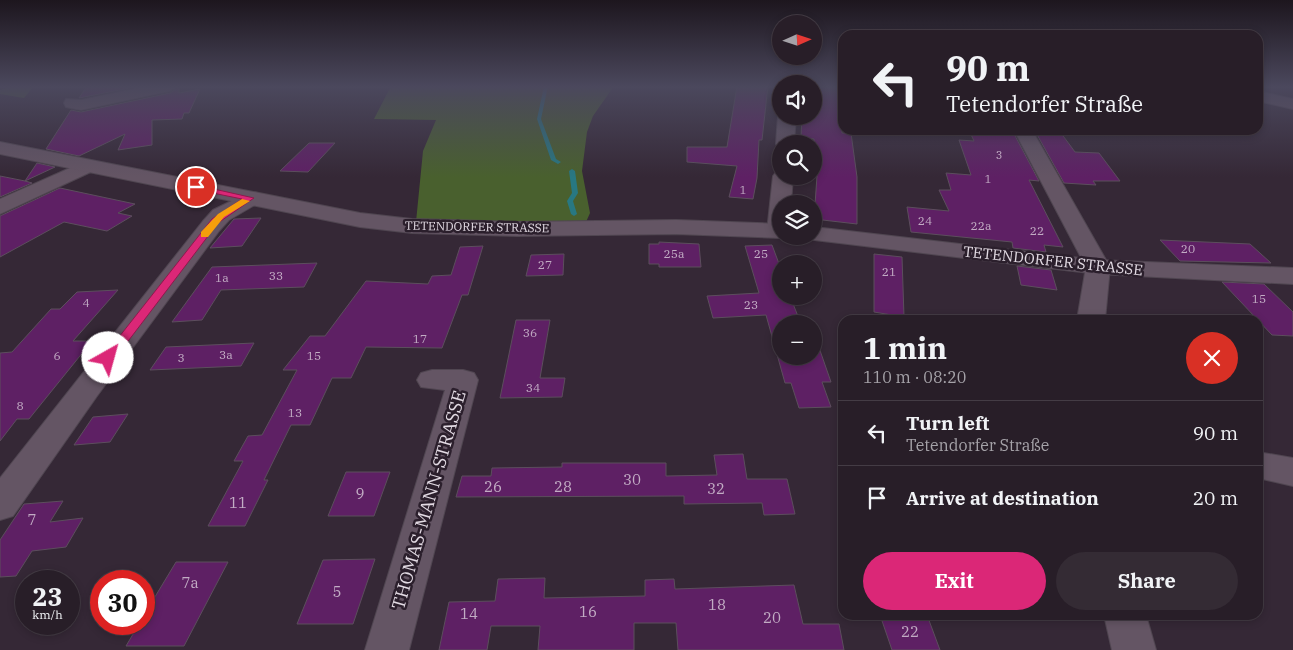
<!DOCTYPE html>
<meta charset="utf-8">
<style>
body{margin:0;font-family:"IBM Plex Serif",serif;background:#342b34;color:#f1f3f6;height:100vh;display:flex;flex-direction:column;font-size:19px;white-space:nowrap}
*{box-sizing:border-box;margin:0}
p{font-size:16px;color:#a5a2a8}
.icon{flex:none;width:28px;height:28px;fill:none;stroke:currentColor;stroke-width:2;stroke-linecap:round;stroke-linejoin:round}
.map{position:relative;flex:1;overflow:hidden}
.drawer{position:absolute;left:838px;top:315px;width:425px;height:305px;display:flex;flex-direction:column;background:#281e28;border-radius:15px;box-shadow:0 2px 8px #0003,0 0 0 1px #443c45}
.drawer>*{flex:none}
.guide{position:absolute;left:838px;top:30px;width:425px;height:105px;border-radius:15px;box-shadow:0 2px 8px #0003,0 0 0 1px #443c45;background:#281e28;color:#f1f3f6;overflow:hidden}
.needle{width:32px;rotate:87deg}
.buttons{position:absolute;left:772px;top:15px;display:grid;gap:10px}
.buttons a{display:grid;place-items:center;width:50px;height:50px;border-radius:50%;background:#281e28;box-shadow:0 2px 8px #0003,0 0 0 1px #443c45;font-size:25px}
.speed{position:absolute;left:15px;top:570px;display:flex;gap:10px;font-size:25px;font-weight:700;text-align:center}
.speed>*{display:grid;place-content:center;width:65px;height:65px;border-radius:50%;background:#281e28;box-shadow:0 2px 8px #0003,0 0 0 1px #443c45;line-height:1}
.speed small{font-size:12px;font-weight:400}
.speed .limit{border:8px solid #d22;background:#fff;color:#111}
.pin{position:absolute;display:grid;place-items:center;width:42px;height:42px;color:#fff;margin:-21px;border:2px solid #fff;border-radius:50%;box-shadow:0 1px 5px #0007}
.me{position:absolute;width:55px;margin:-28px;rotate:38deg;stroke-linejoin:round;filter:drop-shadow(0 0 4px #0008)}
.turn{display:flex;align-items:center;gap:18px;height:105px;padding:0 25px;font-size:22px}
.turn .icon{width:65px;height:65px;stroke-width:2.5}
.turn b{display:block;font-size:35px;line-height:42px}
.round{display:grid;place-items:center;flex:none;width:52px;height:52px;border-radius:26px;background:#342b34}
.summary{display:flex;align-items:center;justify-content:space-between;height:85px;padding:0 25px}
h1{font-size:30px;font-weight:700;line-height:38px}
.button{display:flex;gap:10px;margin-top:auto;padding:10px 25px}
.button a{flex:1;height:58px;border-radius:30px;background:#db2777;color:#fff;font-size:20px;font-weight:700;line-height:58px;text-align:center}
.button a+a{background:#342b34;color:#f1f3f6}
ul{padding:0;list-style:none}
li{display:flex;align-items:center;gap:15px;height:65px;padding:0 25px;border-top:1px solid #443c45}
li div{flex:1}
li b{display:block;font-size:19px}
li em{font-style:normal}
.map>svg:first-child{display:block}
</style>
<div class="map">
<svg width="1293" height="650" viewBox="0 0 1293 650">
<rect width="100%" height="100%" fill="#352836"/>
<g fill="#49602e">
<polygon points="12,86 34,86 24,98 0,94 0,90"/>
<polygon points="391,86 614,86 593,116 587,132 582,171 590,213 586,222 416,222 423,151 436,120 374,119"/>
</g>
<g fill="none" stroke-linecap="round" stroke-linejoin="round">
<g fill="#287882" fill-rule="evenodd">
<polygon points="544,86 548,86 541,119 556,159 561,162 558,164 551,160 537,119"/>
<polygon points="572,169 575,171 578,193 573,201 577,214 574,216 571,214 567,201 572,193 569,171"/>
</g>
</g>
<g fill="#5e2064" stroke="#5c4e5d">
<polygon points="87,86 140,86 79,98"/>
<polygon points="737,86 768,86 762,140 759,140 757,178 753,199 729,197 737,166 687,162 687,147 727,147"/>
<polygon points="814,86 837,88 839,100 842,100 842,133 851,133 857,177 857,224 814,219 817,176 814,176 814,139 801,138 802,116 814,116"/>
<polygon points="179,87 179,93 200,89 189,113 184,113 182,119 152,120 152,145 118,150 125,134 79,156 46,149 71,110 81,112 170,93"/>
<polygon points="969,130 1012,130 1039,181 1029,180 1063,247 1044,245 1046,252 1013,248 1012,242 911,232 907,207 949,211 939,190 951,190 946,173 971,175 959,140 974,141"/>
<polygon points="1035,131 1061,133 1075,152 1099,153 1120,181 1093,181 1096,185 1064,183"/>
<polygon points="309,143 335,143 308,172 280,171"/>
<polygon points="37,163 55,167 25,181 32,183 0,197 0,176 25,181"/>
<polygon points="60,188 135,204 118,213 132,216 107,231 64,222 0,257 0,216"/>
<polygon points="261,218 242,246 210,248 234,219"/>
<polygon points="1160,240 1250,244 1271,263 1180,261"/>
<polygon points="659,242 699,244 701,267 659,267 659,264 649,264 649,244 659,244"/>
<polygon points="772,245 781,269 781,296 790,296 801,324 781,324 781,356 814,356 814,339 816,339 831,382 822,382 831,407 799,408 791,383 785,383 766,315 713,318 707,296 759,293 745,246"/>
<polygon points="483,246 468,295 462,295 442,348 366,347 351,378 332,378 310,425 291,425 264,480 268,480 245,526 208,526 243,461 234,461 248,436 262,435 297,370 283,370 310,336 325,336 366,281 428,284 432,276 451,275 460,247"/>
<polygon points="564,254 563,275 526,276 531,255"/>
<polygon points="874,254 902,257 904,317 874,312"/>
<polygon points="317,263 304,287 221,290 202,320 172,322 212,267"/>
<polygon points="1017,266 1051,270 1057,290 1021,285"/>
<polygon points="1222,282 1264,284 1293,312 1293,336 1272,335"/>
<polygon points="118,290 73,341 92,341 29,419 17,419 0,441 0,353 12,352 51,309 60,309 77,292"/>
<polygon points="516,320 550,320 540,378 565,378 562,397 500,398"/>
<polygon points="254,343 241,366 150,370 166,347"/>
<polygon points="128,414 110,442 74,445 93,417"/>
<polygon points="743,454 747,479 787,479 795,514 764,515 762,503 684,504 684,496 456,497 462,476 491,476 492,468 562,467 562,463 666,463 666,476 717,475 714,455"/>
<polygon points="346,472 390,472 374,516 328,516"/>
<polygon points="63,501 50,522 83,518 66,547 32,551 16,576 0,577 0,540 24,504"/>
<polygon points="375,559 353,624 297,624 323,560"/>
<polygon points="176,562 228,562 184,646 126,646 139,624 144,624 144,615"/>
<polygon points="545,578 544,598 645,596 645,580 674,579 675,589 794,585 803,624 839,624 844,650 678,650 676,623 634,623 634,650 538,650 540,626 491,626 487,650 439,650 449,602 495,601 498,579"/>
<polygon points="880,615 927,615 940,650 892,650"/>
</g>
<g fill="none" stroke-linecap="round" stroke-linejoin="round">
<g stroke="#504651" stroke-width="2">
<g id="street">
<polygon points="148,86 178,86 170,91 81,110 66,107 64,103 66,99 81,100"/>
<polygon points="781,112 781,116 796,116 794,144 781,144 781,149 776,144 778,116"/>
<polygon points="1014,130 1032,130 1110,267 1105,320 1077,320 1086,267"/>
<polygon points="88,160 95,162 98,166 95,170 0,214 0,199"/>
<polygon points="781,170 781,176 793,176 791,204 781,204 781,236 785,236 778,238 770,236 767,231 773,176 776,172"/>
<polygon points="250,192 258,193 261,198 258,203 229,220 219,231 97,396 13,516 0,520 0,478 203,221 213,210"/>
<polygon points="432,370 463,370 474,373 478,380 409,650 365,650 445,390 421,387 417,380 421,373"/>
<polygon points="1258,452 1293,458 1293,486 1258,478"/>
<polygon points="1104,615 1146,615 1156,650 1112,650"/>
</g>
</g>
<g stroke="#504651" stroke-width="2">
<g id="secondary">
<polygon points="1258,91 1293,99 1293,109 1258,101"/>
<polygon points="0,142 360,213 412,219 517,222 676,220 781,224 781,236 788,236 781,238 676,234 517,236 412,233 360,227 0,154"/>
<polygon points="814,227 1098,260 1293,268 1293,284 1098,274 806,239 804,236 814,236"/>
</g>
</g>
<use href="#street" fill="#645564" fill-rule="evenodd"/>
<use href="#secondary" fill="#645564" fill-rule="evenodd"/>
</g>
<linearGradient id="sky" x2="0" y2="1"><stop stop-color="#1d161e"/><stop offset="0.49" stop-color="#4b485d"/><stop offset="1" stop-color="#4b485d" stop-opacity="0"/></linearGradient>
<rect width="1293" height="177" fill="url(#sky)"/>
<polygon fill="#db2777" stroke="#8e194d" points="196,185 254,198 218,223 113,361 104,361 102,358 104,356 212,219 242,199 193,189 193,186"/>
<polygon fill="#f59e0b" points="242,199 250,201 224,217 208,237 201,237 201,232 218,214"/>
<g text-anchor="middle" stroke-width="5" stroke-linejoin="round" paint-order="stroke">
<g font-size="11" fill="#c2acc4">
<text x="999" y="159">3</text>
<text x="988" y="183">1</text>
<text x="743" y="194">1</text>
</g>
<g font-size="12" fill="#c2acc4">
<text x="925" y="225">24</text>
<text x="981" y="230">22a</text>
<text x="1037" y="235">22</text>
<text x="1188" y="253">20</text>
<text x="674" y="258">25a</text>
<text x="761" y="258">25</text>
<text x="545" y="269">27</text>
<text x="889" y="276">21</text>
<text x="276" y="280">33</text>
<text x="222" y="282">1a</text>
<text x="1259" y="303">15</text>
<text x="86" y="307">4</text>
<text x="751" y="309">23</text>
<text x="530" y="337">36</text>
<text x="420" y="343">17</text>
<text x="226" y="359">3a</text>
<text x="57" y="360">6</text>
<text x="314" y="360">15</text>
<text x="181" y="362">3</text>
<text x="533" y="392">34</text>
<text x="20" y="410">8</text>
<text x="295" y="417">13</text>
</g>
<g font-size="12" fill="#e3dbe4" stroke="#2b1f2c">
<text transform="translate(477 227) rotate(1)" y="4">TETENDORFER STRASSE</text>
</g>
<g font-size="15" fill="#e3dbe4" stroke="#2b1f2c">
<text transform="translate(1053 261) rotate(6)" y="5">TETENDORFER STRASSE</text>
</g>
<g font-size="15" fill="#c2acc4">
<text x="632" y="485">30</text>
<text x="493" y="492">26</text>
<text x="563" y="492">28</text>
<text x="716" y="494">32</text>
<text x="360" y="499">9</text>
<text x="238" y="508">11</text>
<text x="32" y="525">7</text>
<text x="190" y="588">7a</text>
<text x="337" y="597">5</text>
<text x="717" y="610">18</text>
<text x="588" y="617">16</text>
<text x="469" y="619">14</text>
<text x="772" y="623">20</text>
<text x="910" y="637">22</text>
</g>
<g font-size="18" fill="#e3dbe4" stroke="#2b1f2c">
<text transform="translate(429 500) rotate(-74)" y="6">THOMAS-MANN-STRASSE</text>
</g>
</g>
</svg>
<div class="buttons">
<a><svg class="needle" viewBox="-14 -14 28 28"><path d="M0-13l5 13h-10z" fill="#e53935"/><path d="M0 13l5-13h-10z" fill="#a5a2a8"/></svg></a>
<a><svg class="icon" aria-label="sound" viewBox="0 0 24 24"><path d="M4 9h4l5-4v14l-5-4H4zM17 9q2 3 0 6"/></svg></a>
<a><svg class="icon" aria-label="search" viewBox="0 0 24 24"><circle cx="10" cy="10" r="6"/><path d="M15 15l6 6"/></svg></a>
<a><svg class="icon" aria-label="layers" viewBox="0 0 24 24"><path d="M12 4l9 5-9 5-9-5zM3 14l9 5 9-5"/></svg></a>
<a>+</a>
<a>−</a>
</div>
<div class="speed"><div>23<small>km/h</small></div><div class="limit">30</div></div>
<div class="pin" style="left:196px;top:187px;background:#d93025"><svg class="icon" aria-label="arrive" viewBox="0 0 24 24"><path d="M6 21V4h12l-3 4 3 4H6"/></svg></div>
<svg class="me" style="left:108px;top:358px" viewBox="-20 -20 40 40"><circle r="19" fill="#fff"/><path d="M0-13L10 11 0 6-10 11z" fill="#db2777"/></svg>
<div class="guide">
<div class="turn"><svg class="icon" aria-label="left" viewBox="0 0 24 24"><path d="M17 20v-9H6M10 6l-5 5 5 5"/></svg><div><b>90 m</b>Tetendorfer Straße</div></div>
</div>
<section class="drawer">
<div class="summary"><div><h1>1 min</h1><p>110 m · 08:20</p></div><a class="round" style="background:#d93025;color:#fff"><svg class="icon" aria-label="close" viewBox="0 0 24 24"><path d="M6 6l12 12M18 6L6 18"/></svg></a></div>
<ul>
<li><svg class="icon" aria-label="left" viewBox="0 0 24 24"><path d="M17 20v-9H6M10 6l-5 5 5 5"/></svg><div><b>Turn left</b><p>Tetendorfer Straße</p></div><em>90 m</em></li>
<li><svg class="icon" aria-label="arrive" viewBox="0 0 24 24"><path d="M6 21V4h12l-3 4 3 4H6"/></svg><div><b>Arrive at destination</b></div><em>20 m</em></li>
</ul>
<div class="button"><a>Exit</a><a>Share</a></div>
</section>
</div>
